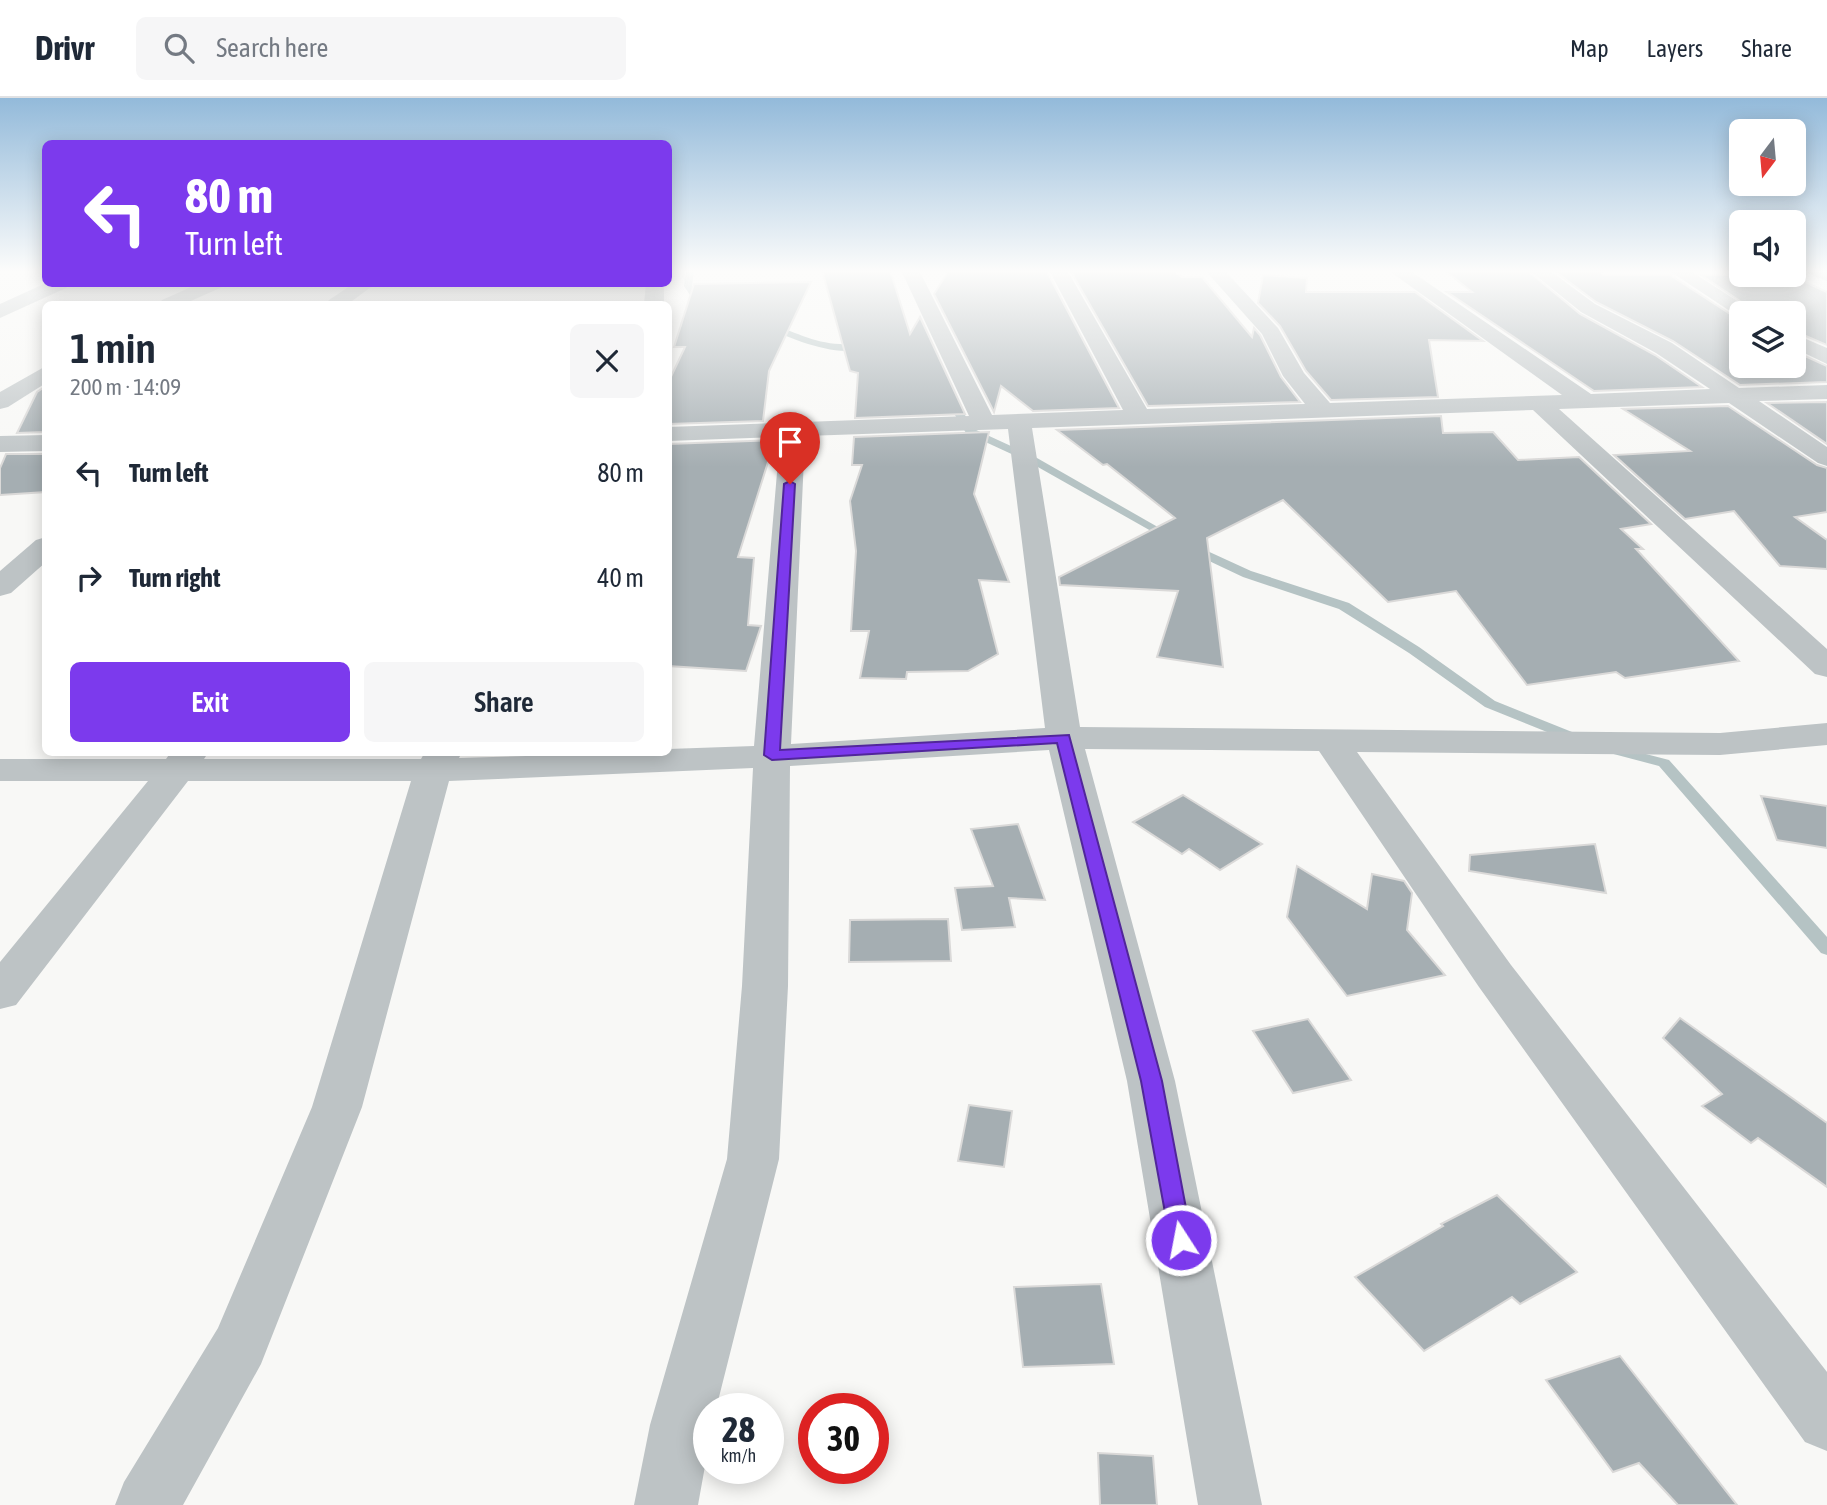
<!DOCTYPE html>
<meta charset="utf-8">
<style>
body{margin:0;font-family:"Asap Condensed",sans-serif;background:#f6f6f7;color:#1f2937;height:100vh;display:flex;flex-direction:column;font-size:26px;white-space:nowrap}
*{box-sizing:border-box;margin:0}
p{font-size:23px;color:#747a83}
.icon{flex:none;width:38px;height:38px;fill:none;stroke:currentColor;stroke-width:2;stroke-linecap:round;stroke-linejoin:round}
.map{position:relative;flex:1;overflow:hidden}
.drawer{position:absolute;left:42px;top:203px;width:630px;height:455px;display:flex;flex-direction:column;background:#fff;border-radius:10px;box-shadow:0 4px 18px #0003}
.drawer>*{flex:none}
.top-card{position:absolute;left:42px;top:42px;width:630px;height:147px;border-radius:10px;box-shadow:0 4px 18px #0003;background:#7c3aed;color:#fff;overflow:hidden}
.needle{width:46px;rotate:196deg}
.fabs{position:absolute;left:1729px;top:21px;display:grid;gap:14px}
.fabs a{display:grid;place-items:center;width:77px;height:77px;border-radius:10px;background:#fff;box-shadow:0 4px 18px #0003;font-size:35px}
.speed{position:absolute;left:693px;top:1295px;display:flex;gap:14px;font-size:35px;font-weight:700;text-align:center}
.speed>*{display:grid;place-content:center;width:91px;height:91px;border-radius:50%;background:#fff;box-shadow:0 4px 18px #0003;line-height:1}
.speed small{font-size:18px;font-weight:400}
.speed .limit{border:10px solid #d22;background:#fff;color:#111}
.pin{position:absolute;display:grid;place-items:center;width:60px;height:60px;color:#fff;margin:-72px -30px;border-radius:50% 50% 50% 0;rotate:-45deg;box-shadow:0 0 7px #0007}
.pin .icon{rotate:45deg}
.me{position:absolute;width:77px;margin:-38px;rotate:349deg;stroke-linejoin:round;filter:drop-shadow(0 0 5px #0008)}
.turn{display:flex;align-items:center;gap:24px;height:147px;padding:0 28px;font-size:32px}
.turn .icon{width:91px;height:91px;stroke-width:2.5}
.turn b{display:block;font-size:49px;line-height:60px}
.round{display:grid;place-items:center;flex:none;width:74px;height:74px;border-radius:10px;background:#f6f6f7}
.summary{display:flex;align-items:center;justify-content:space-between;height:119px;padding:0 28px}
h1{font-size:42px;font-weight:600;line-height:52px}
.action{display:flex;gap:14px;margin-top:auto;padding:14px 28px}
.action a{flex:1;height:80px;border-radius:10px;background:#7c3aed;color:#fff;font-size:28px;font-weight:600;line-height:80px;text-align:center}
.action a+a{background:#f6f6f7;color:#1f2937}
ul{padding:0;list-style:none}
li{display:flex;align-items:center;gap:21px;height:105px;padding:0 28px}
li div{flex:1}
li b{display:block;font-size:26px}
li em{font-style:normal}
header{display:flex;align-items:center;gap:42px;box-sizing:border-box;height:98px;padding:0 35px;background:#fff;border-bottom:2px solid #e0e1e3}
header strong{font-size:33px}
nav{display:flex;gap:38px;margin-inline-start:auto;font-size:24px}
.search{width:490px;height:63px;background:#f6f6f7;display:flex;align-items:center;gap:18px;box-sizing:border-box;padding:0 24px;border-radius:10px;color:#747a83;font-size:26px}
.map>svg:first-child{display:block}
</style>
<header>
<strong>Drivr</strong>
<div class="search"><svg class="icon" aria-label="search" viewBox="0 0 24 24"><circle cx="10" cy="10" r="6"/><path d="M15 15l6 6"/></svg>Search here</div>
<nav><a>Map</a><a>Layers</a><a>Share</a></nav>
</header>
<div class="map">
<svg width="1827" height="1407" viewBox="0 0 1827 1407">
<rect width="100%" height="100%" fill="#f8f8f6"/>
<g fill="none" stroke-linecap="round" stroke-linejoin="round">
<g fill="#b5c3c4" fill-rule="evenodd">
<polygon points="686,172 694,172 692,188 702,202 710,204 710,208 696,206 684,188"/>
<path d="M 768,224 C 792,233 813,245 840,246 C 849,247 860,244 867,248 C 842,263 790,240 765,229 L 765,225 Z"/>
<polygon points="946,297 952,297 974,331 1037,360 1177,440 1171,444 1167,442 1029,364 966,335 944,299"/>
<polygon points="1192,446 1251,473 1349,505 1419,549 1495,603 1582,638 1584,641 1582,644 1572,644 1485,609 1409,555 1339,511 1243,479 1188,453 1188,447"/>
<polygon points="1611,647 1669,662 1827,839 1827,857 1821,855 1659,668 1606,654 1604,651 1606,648"/>
</g>
</g>
<g fill="#a5aeb2" stroke="#dad9d8" stroke-width="2">
<polygon points="822,172 890,172 910,236 920,219 965,316 855,320 858,275 850,273"/>
<polygon points="949,172 1046,172 1119,310 1033,313 1001,288 994,314 934,196"/>
<polygon points="1070,172 1171,172 1182,179 1202,179 1252,239 1254,230 1260,237 1281,279 1300,304 1148,308"/>
<polygon points="1444,172 1527,172 1580,216 1655,257 1702,289 1594,293 1447,194 1472,194"/>
<polygon points="1553,172 1600,172 1603,177 1670,177 1741,223 1741,268 1794,268 1794,253 1827,268 1827,284 1740,287 1673,243 1596,204"/>
<polygon points="1263,177 1307,180 1306,194 1415,194 1483,243 1429,242 1438,299 1331,302 1306,273 1280,228 1258,205"/>
<polygon points="1701,177 1790,177 1827,194 1827,247 1794,233 1794,215 1758,215"/>
<polygon points="811,184 769,273 763,323 668,326 668,285 685,249 674,249 694,186"/>
<polygon points="46,288 46,334 17,335 37,294"/>
<polygon points="1827,304 1827,346 1767,305"/>
<polygon points="1728,308 1817,367 1827,370 1827,414 1795,419 1827,442 1827,471 1780,468 1734,413 1685,421 1614,357 1690,353 1623,311"/>
<polygon points="1441,318 1443,335 1493,334 1518,362 1579,359 1651,426 1621,431 1643,451 1636,451 1739,563 1625,580 1616,574 1527,587 1456,493 1388,504 1283,402 1207,440 1223,569 1157,559 1178,493 1060,487 1059,479 1175,420 1107,366 1103,367 1057,332"/>
<polygon points="989,334 974,396 1009,484 979,482 998,556 968,573 907,574 906,581 860,580 869,533 851,533 856,453 850,403 862,367 852,367 854,339"/>
<polygon points="775,342 738,459 754,460 748,527 761,528 746,573 668,568 668,346"/>
<polygon points="6,356 46,356 46,394 0,397 0,370"/>
<polygon points="1183,697 1262,746 1220,772 1189,751 1182,756 1133,724"/>
<polygon points="1761,698 1827,708 1827,750 1777,742"/>
<polygon points="1018,726 1045,802 1009,800 1015,829 962,832 955,790 993,788 971,731"/>
<polygon points="1595,746 1606,795 1469,773 1470,757"/>
<polygon points="1297,768 1367,811 1372,776 1404,783 1412,795 1407,832 1445,877 1347,898 1287,819"/>
<polygon points="948,821 951,863 849,864 850,822"/>
<polygon points="1680,920 1827,1025 1827,1089 1758,1040 1751,1045 1702,1008 1722,996 1663,940"/>
<polygon points="1308,921 1351,982 1293,995 1253,933"/>
<polygon points="969,1007 1012,1013 1004,1069 958,1063"/>
<polygon points="1497,1097 1577,1174 1520,1206 1512,1199 1424,1253 1355,1179 1443,1128 1441,1126"/>
<polygon points="1101,1186 1114,1266 1023,1269 1014,1189"/>
<polygon points="1620,1258 1737,1407 1678,1407 1639,1365 1613,1374 1546,1282"/>
<polygon points="1098,1355 1153,1358 1157,1407 1100,1407"/>
</g>
<g fill="none" stroke-linecap="round" stroke-linejoin="round">
<g fill="#bdc3c5" fill-rule="evenodd">
<path d="M 901,172 L 919,172 L 992,317 L 1123,312 L 1049,172 L 1067,172 L 1147,311 L 1305,306 L 1283,278 L 1262,236 L 1205,172 L 1224,172 L 1278,230 L 1304,275 L 1330,305 L 1562,297 L 1388,172 L 1409,172 L 1591,296 L 1710,291 L 1656,255 L 1581,214 L 1529,172 L 1549,172 L 1595,206 L 1672,245 L 1739,290 L 1827,287 L 1827,301 L 1759,303 L 1827,349 L 1827,368 L 1818,365 L 1729,305 L 1559,311 L 1827,551 L 1827,579 L 1815,576 L 1533,312 L 1032,330 L 1080,629 L 1720,635 L 1827,625 L 1827,647 L 1720,657 L 1357,654 L 1511,867 L 1827,1274 L 1827,1353 L 1805,1344 L 1479,889 L 1319,653 L 1085,651 L 1175,983 L 1262,1407 L 1198,1407 L 1127,983 L 1049,652 L 790,668 L 788,888 L 779,1061 L 716,1311 L 709,1311 L 709,1346 L 698,1407 L 634,1407 L 650,1327 L 727,1061 L 742,888 L 753,670 L 449,683 L 362,1009 L 261,1266 L 183,1407 L 115,1407 L 124,1384 L 218,1230 L 312,1009 L 411,683 L 188,683 L 16,907 L 0,911 L 0,864 L 148,683 L 0,683 L 0,661 L 166,661 L 171,654 L 204,654 L 206,658 L 204,661 L 421,661 L 425,654 L 462,654 L 459,660 L 668,654 L 668,651 L 754,648 L 780,339 L 668,343 L 668,329 L 969,318 ZM 1008,331 L 1045,630 L 791,646 L 805,338 Z"/>
<polygon points="1668,172 1689,172 1756,215 1741,215 1741,220 1739,219"/>
<polygon points="1807,172 1827,172 1827,183 1809,176"/>
<polygon points="46,185 69,186 66,190 0,220 0,206"/>
<polygon points="198,186 223,186 220,190 184,206 159,206 162,202"/>
<polygon points="353,186 375,186 348,206 326,206 329,202"/>
<polygon points="646,186 664,186 664,206 644,206"/>
<polygon points="1794,236 1827,250 1827,266 1794,250"/>
<polygon points="46,268 46,285 8,309 0,311 0,294"/>
<polygon points="46,337 46,353 0,354 0,338"/>
<polygon points="46,439 46,464 11,495 0,498 0,473 36,442"/>
</g>
</g>
<linearGradient id="sky" x2="0" y2="1"><stop stop-color="#93bada"/><stop offset="0.47" stop-color="#fcfcfb"/><stop offset="1" stop-color="#fcfcfb" stop-opacity="0"/></linearGradient>
<rect width="1827" height="369" fill="url(#sky)"/>
<polygon fill="#7c3aed" stroke="#51269a" stroke-width="2" points="790,383 795,386 780,652 1069,637 1162,983 1192,1142 1189,1149 1181,1152 1173,1149 1170,1142 1141,983 1057,645 772,662 764,657 784,386"/>
</svg>
<div class="fabs">
<a><svg class="needle" viewBox="-14 -14 28 28"><path d="M0-13l5 13h-10z" fill="#e53935"/><path d="M0 13l5-13h-10z" fill="#747a83"/></svg></a>
<a><svg class="icon" aria-label="sound" viewBox="0 0 24 24"><path d="M4 9h4l5-4v14l-5-4H4zM17 9q2 3 0 6"/></svg></a>
<a><svg class="icon" aria-label="layers" viewBox="0 0 24 24"><path d="M12 4l9 5-9 5-9-5zM3 14l9 5 9-5"/></svg></a>
</div>
<div class="speed"><div>28<small>km/h</small></div><div class="limit">30</div></div>
<div class="pin" style="left:790px;top:386px;background:#d93025"><svg class="icon" aria-label="arrive" viewBox="0 0 24 24"><path d="M6 21V4h12l-3 4 3 4H6"/></svg></div>
<svg class="me" style="left:1181px;top:1142px" viewBox="-20 -20 40 40"><circle r="17" fill="#7c3aed" stroke="#fff" stroke-width="3"/><path d="M0-11L8 9 0 5-8 9z" fill="#fff"/></svg>
<div class="top-card">
<div class="turn"><svg class="icon" aria-label="left" viewBox="0 0 24 24"><path d="M17 20v-9H6M10 6l-5 5 5 5"/></svg><div><b>80 m</b>Turn left</div></div>
</div>
<section class="drawer">
<div class="summary"><div><h1>1 min</h1><p>200 m · 14:09</p></div><a class="round"><svg class="icon" aria-label="close" viewBox="0 0 24 24"><path d="M6 6l12 12M18 6L6 18"/></svg></a></div>
<ul>
<li><svg class="icon" aria-label="left" viewBox="0 0 24 24"><path d="M17 20v-9H6M10 6l-5 5 5 5"/></svg><div><b>Turn left</b></div><em>80 m</em></li>
<li><svg class="icon" aria-label="right" viewBox="0 0 24 24"><path d="M7 20v-9h11M14 6l5 5-5 5"/></svg><div><b>Turn right</b></div><em>40 m</em></li>
</ul>
<div class="action"><a>Exit</a><a>Share</a></div>
</section>
</div>
